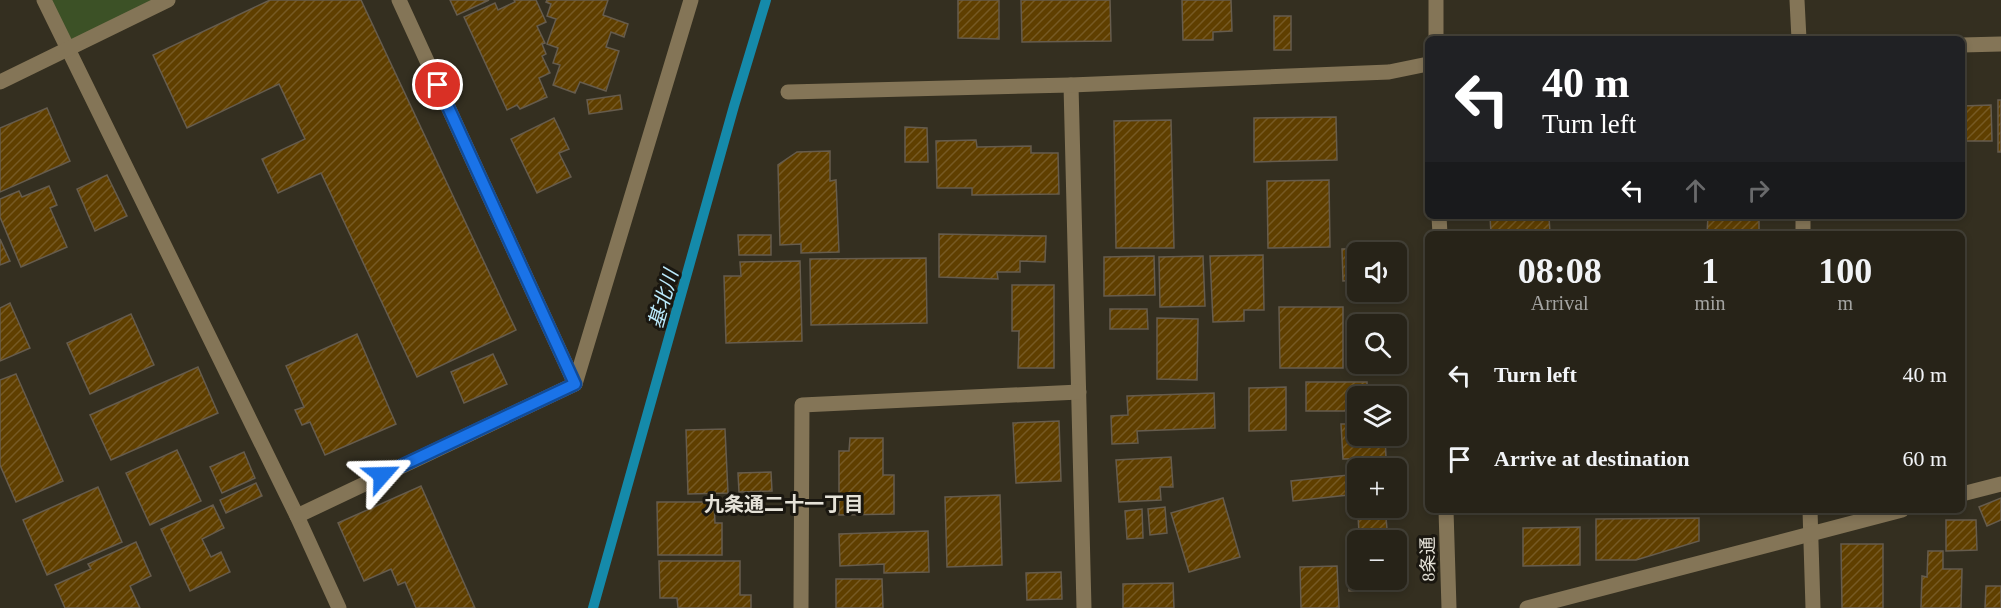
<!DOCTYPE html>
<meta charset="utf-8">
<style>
body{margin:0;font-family:"Times New Roman","Noto Sans JP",serif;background:#332f25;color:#f1f3f6;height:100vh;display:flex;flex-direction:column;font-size:22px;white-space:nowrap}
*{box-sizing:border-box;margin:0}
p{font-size:20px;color:#a4a4a2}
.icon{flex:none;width:33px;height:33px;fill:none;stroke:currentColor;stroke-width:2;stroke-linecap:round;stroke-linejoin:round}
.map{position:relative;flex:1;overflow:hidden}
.sheet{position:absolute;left:1425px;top:231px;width:540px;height:282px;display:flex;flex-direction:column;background:#272318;border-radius:9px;box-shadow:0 3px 9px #0003,0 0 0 2px #434037}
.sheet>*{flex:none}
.top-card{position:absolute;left:1425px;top:36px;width:540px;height:183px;border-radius:9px;box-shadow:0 3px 9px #0003,0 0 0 2px #434037;background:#202124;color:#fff;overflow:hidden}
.tools{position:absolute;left:1347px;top:242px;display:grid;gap:12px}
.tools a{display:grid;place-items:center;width:60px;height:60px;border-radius:9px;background:#272318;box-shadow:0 3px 9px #0003,0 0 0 2px #434037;font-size:30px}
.pin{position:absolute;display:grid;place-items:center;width:51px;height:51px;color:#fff;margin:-26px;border:3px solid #fff;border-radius:50%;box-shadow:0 2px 6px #0007}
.me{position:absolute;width:66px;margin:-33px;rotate:65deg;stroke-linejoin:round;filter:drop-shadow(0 0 4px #0008)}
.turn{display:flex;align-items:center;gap:21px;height:126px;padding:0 18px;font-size:27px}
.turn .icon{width:78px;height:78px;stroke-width:2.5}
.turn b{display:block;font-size:42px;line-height:51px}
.lanes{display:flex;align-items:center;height:57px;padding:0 18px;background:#0003;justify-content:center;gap:30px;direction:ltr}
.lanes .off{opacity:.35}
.eta{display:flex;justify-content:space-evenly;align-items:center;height:102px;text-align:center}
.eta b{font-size:36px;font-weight:600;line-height:42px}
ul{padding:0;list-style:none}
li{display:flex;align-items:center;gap:18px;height:84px;padding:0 18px}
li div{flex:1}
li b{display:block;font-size:22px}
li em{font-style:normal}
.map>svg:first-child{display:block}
</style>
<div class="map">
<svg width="2001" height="608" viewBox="0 0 2001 608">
<defs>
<pattern id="building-hatch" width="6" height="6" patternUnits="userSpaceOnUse" patternTransform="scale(1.5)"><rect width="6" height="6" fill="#5f3f00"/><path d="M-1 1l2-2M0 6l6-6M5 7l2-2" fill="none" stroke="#765a24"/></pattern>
</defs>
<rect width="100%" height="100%" fill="#342f20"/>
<polygon fill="#3c5126" points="44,0 168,0 69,49"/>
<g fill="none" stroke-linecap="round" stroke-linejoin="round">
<polyline stroke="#158aaa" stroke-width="10" points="593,608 734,106 766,0"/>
</g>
<g fill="url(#building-hatch)" stroke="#665c4d" stroke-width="1.5">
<polygon points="270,0 361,0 516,330 417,377 321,173 278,193 262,159 305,139 279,84 187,128 153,55"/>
<polygon points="450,0 489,0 457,15"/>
<polygon points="514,0 536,0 546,22 537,26 545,43 542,44 546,54 542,56 550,73 539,78 547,97 520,109 517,105 507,110 464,17 495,3 498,10 515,2"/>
<polygon points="547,0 608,0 603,15 628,24 624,37 611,32 606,47 619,51 606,91 580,82 575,93 553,85 560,65 553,63 558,48 547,44 556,19 547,16 551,4 546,2"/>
<polygon points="958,0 999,0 999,39 958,38"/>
<polygon points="1021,0 1110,0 1111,41 1022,42"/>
<polygon points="1182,0 1231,0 1232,31 1213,32 1213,40 1183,40"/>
<rect x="1274" y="16" width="17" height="34"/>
<polygon points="620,95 622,109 589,114 587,100"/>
<rect x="1998" y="100" width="3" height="52"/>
<polygon points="1991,105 1992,141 1962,141 1962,106"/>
<polygon points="47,108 70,161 0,192 0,128"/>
<polygon points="1336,117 1337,160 1254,162 1254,118"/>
<polygon points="554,118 569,149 559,153 571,177 537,193 511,139"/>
<polygon points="1171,120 1174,248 1116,248 1114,121"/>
<polygon points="905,127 927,128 928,162 905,162"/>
<polygon points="976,140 977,147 1031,146 1031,153 1058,153 1059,194 972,195 972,188 937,188 936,141"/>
<polygon points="830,151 830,181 836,180 839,252 801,253 801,244 780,245 778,165 797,152"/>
<polygon points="107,175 127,216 95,231 77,189"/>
<polygon points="1329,180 1330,247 1268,248 1267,181"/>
<polygon points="49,186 57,205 50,208 67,247 21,267 0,217 0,199 19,191 22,197"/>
<polygon points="1490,216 1549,216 1550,234 1491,234"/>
<polygon points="1708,216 1759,216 1759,234 1707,234"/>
<polygon points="939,234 1046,236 1045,262 1020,261 1020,272 997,272 998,279 939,277"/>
<polygon points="738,235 771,235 771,255 739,255"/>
<polygon points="0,239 10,261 0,265"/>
<polygon points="1380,248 1381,252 1358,252 1358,280 1343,281 1342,249"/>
<polygon points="1263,255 1264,310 1244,310 1244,321 1213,322 1210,256"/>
<polygon points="1154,256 1155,295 1104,296 1104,257"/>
<polygon points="1203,256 1205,306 1160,307 1159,257"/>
<polygon points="926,258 927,323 811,325 810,259"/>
<polygon points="800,261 802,341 726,343 724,276 741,276 740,262"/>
<polygon points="1012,285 1054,285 1054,368 1018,368 1019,331 1012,331"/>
<polygon points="10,303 30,348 0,361 0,308"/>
<polygon points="1279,307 1343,307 1343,368 1280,368"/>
<polygon points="1110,309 1147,309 1148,329 1110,329"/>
<polygon points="131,314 154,365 90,394 67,343"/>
<polygon points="1157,318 1198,319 1197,380 1157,379"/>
<polygon points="357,334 396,424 325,455 310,422 302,425 295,410 304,407 286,366"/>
<polygon points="493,354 507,384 464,403 451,372"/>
<polygon points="198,367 218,413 111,460 90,415"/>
<polygon points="16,374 63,481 16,502 0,465 0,380"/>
<polygon points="1306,382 1367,382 1367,396 1358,396 1358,411 1306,411"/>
<polygon points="1286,387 1286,430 1249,431 1249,388"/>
<polygon points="1214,393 1215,428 1137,431 1138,443 1112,444 1111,416 1128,415 1127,396"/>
<polygon points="1059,421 1061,481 1016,483 1013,423"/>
<polygon points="1341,424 1358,424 1358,435 1385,435 1386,458 1343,459"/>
<polygon points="725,429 728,493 688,494 686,430"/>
<polygon points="850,438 883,438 883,475 894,475 894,514 839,515 839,451 849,451"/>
<polygon points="177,450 201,501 150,525 126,473"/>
<polygon points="244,452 255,478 222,493 210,467"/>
<polygon points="1171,457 1173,487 1160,487 1161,500 1119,502 1116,460"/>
<polygon points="771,472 772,491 739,492 738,473"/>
<polygon points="1358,474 1358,494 1293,501 1291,481"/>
<polygon points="256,483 262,496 226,513 220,500"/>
<polygon points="421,486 475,608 416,608 405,582 398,585 391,569 364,581 338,523"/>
<polygon points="98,487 122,542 47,575 23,520"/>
<polygon points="1000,495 1002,565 947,567 945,497"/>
<polygon points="1223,498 1240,557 1189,572 1171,513"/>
<polygon points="2001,498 2001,520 1987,526 1979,507"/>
<polygon points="1357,500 1358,507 1385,507 1387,529 1359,532"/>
<polygon points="657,502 714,502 715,523 722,523 722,555 658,555"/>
<polygon points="213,505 224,528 202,539 211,557 221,552 230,572 190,591 161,529"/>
<polygon points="1165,507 1167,533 1150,535 1148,509"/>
<polygon points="1142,509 1143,538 1127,539 1125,511"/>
<polygon points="1699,518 1699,541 1636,560 1596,560 1596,519"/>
<polygon points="1946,520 1976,520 1977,550 1946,551"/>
<polygon points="1580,527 1580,565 1523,566 1523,528"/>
<polygon points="928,531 929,572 884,573 884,564 840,566 839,534"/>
<polygon points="136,542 151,576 130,586 140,608 65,608 55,585 91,569 88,564"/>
<polygon points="1841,544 1883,544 1883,608 1842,608"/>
<polygon points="1928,551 1943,551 1943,569 1962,569 1961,608 1921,608 1922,576 1927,577"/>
<polygon points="1348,555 1358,555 1358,579 1386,579 1386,590 1349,591"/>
<polygon points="659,561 740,561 740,595 751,595 751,608 678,608 677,598 660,598"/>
<polygon points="1337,566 1339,608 1301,608 1300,567"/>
<polygon points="1061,572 1062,599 1027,600 1026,573"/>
<polygon points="836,579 882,579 883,608 836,608"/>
<polygon points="1173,583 1174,608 1123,608 1123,584"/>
<polygon points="1986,586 2001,586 2001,608 1985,608"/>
</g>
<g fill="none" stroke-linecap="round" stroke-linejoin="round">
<g stroke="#847557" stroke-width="15">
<polyline points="44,0 297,516 339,608"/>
<polyline points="399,0 575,384"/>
<polyline points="1436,0 1436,39"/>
<polyline points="1797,0 1799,39"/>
<polyline points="1962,45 2001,44"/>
<polyline points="0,82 168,0"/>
<polyline points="1071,85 1084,608"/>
<polyline points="788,92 1071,85 1389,72 1428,64"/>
<polyline points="1439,216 1440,234"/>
<polyline points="1803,216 1803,234"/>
<polyline points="1962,494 2001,484"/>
<polyline points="1446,510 1449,608"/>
<polyline points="1810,510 1813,608"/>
<polyline points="297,516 575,384 691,0"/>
<polyline points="801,608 802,405 1079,392"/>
<polyline points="1527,608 1902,510"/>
</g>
</g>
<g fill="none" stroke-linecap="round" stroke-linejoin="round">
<g stroke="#114b97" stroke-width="15">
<polyline id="route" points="382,475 575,384 438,85"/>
</g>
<use href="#route" stroke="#1a73e8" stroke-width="10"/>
</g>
<g text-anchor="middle" stroke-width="6" stroke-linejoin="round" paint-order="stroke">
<g font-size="18" fill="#e5e2d8" stroke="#1a1710">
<text transform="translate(1428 559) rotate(-91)" y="6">8条通</text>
</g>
<g font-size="20" font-style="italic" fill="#bcebfd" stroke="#1a1710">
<text transform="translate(663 299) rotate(-74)" y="7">基北川</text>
</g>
<g font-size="20" font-weight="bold" fill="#e5e2d8" stroke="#1a1710">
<text x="784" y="511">九条通二十一丁目</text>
</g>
</g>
</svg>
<div class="tools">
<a><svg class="icon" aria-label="sound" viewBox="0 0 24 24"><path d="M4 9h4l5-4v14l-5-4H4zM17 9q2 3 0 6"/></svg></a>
<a><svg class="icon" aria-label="search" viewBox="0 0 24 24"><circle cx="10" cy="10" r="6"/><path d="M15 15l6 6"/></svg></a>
<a><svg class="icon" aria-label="layers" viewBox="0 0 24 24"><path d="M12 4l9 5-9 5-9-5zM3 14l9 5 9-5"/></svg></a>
<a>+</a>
<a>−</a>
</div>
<div class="pin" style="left:438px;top:85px;background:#d93025"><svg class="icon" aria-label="arrive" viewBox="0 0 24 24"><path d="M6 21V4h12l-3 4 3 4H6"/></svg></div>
<svg class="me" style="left:382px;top:475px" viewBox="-20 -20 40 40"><path d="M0-17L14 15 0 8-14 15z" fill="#1a73e8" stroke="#fff" stroke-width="4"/></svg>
<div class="top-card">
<div class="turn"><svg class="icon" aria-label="left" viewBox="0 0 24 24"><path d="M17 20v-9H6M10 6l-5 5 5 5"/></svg><div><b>40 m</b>Turn left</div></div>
<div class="lanes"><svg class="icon" aria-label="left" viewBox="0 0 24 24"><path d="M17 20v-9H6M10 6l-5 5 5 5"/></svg><svg class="icon off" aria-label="ahead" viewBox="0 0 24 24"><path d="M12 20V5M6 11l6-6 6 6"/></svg><svg class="icon off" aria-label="right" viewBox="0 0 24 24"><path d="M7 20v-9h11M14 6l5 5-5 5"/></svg></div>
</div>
<section class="sheet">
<div class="eta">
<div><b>08:08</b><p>Arrival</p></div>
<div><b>1</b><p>min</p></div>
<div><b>100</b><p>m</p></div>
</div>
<ul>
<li><svg class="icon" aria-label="left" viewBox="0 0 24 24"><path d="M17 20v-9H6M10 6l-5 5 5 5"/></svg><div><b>Turn left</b></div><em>40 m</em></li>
<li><svg class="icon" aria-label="arrive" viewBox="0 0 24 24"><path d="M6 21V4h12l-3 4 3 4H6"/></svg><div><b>Arrive at destination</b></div><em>60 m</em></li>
</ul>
</section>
</div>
